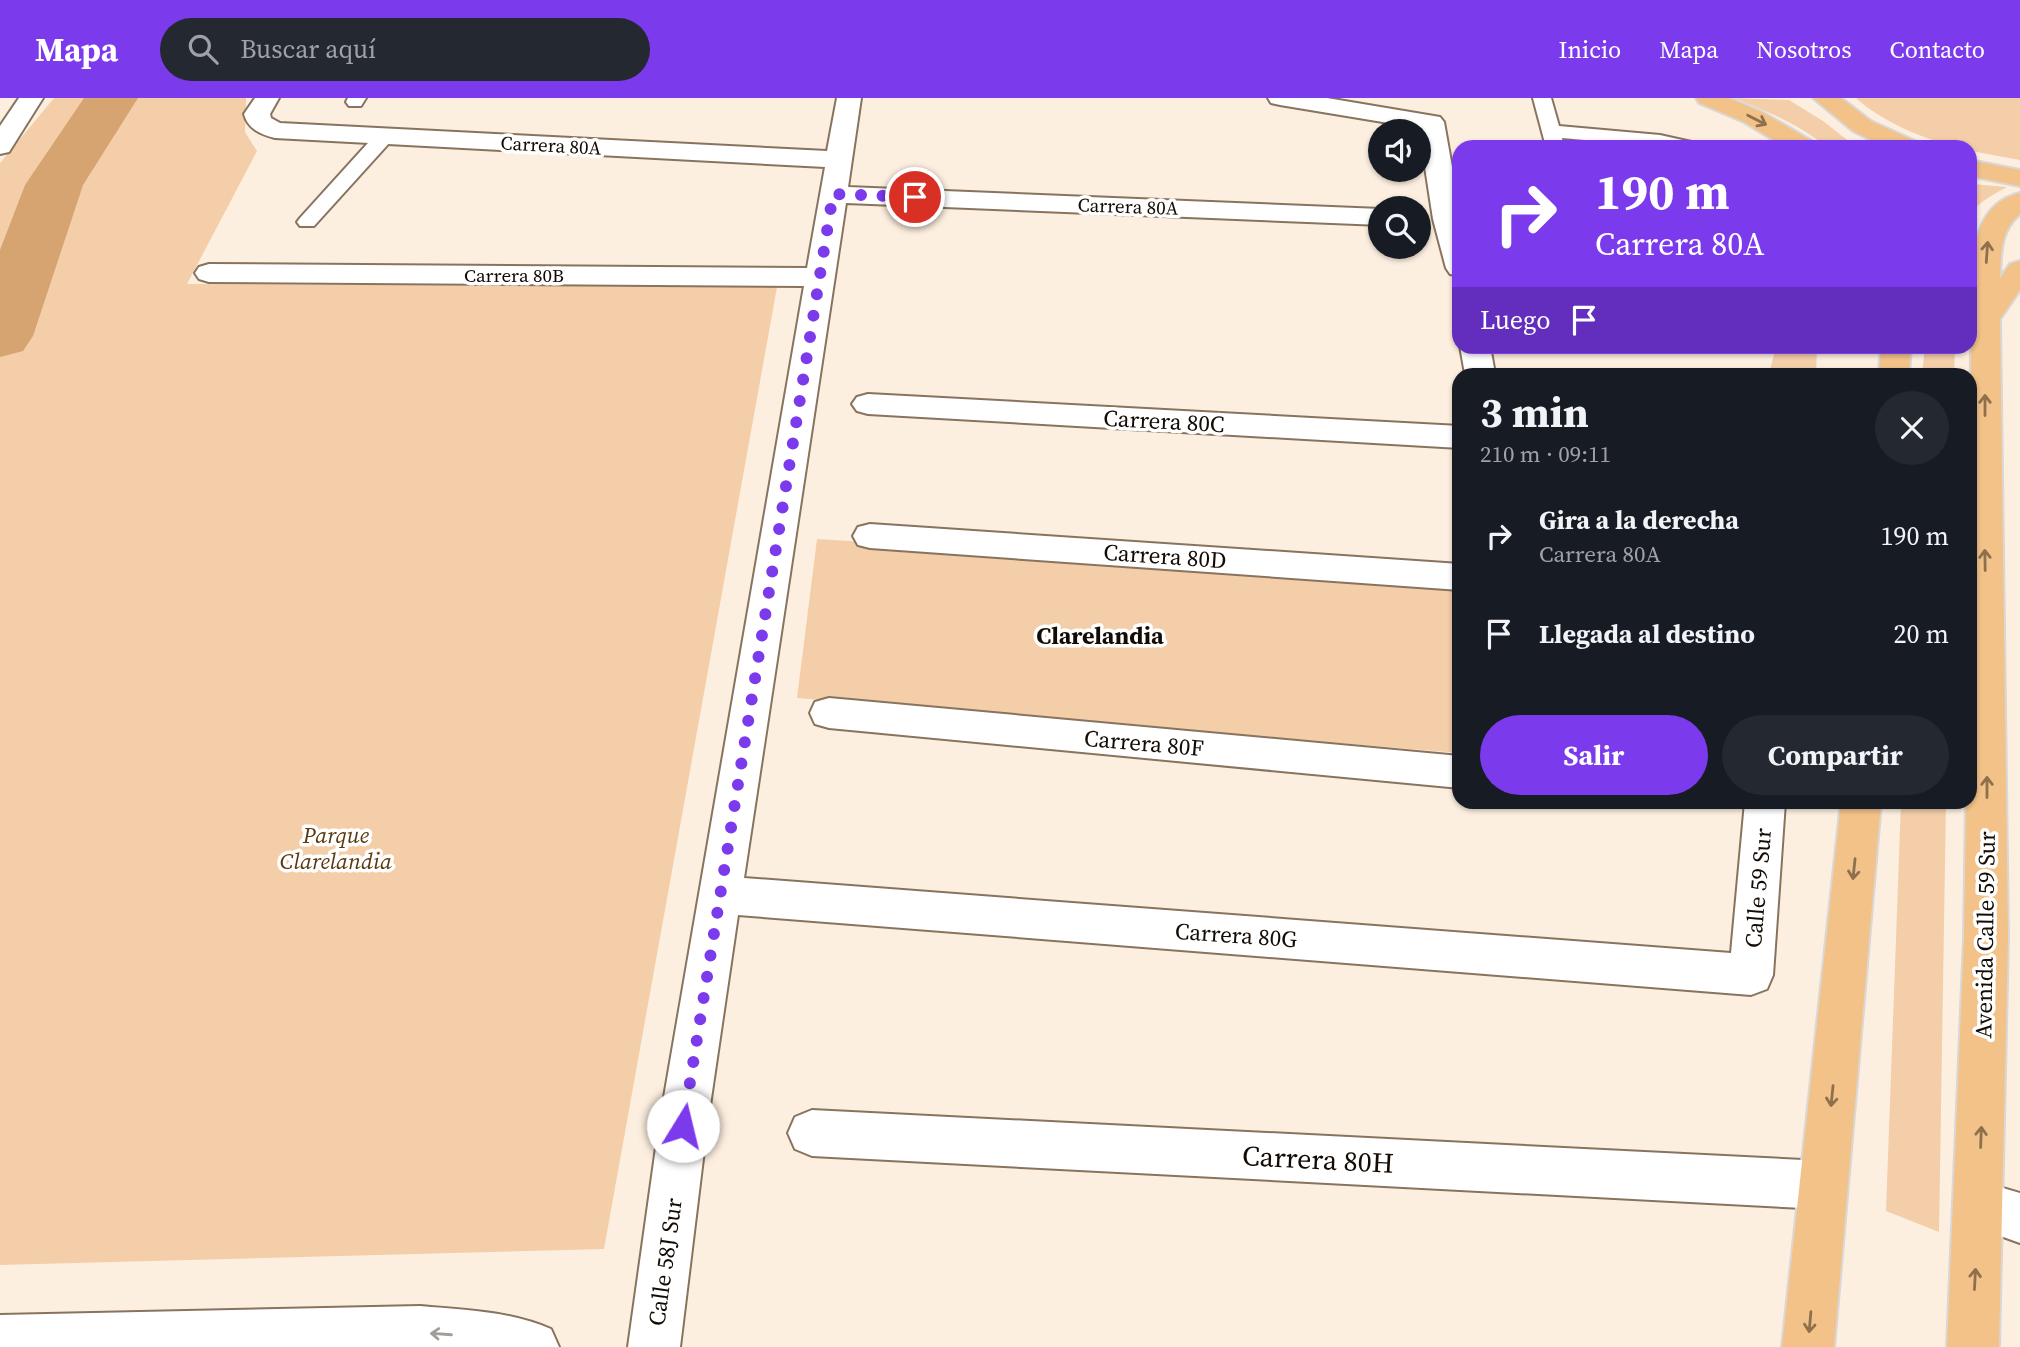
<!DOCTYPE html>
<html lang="es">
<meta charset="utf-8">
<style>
body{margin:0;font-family:"Source Serif 4",serif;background:#242831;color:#f1f3f6;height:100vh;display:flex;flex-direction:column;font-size:26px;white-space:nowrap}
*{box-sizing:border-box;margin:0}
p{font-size:23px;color:#9ea1a6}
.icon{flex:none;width:38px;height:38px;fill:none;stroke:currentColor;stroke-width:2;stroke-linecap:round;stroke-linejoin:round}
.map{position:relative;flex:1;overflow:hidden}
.sheet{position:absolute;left:1452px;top:270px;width:525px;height:441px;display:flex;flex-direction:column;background:#171b24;border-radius:21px;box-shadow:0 2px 5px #0004}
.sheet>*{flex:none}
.banner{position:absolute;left:1452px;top:42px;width:525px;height:214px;border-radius:21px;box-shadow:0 2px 5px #0004;background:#7c3aed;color:#fff;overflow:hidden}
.tools{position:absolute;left:1368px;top:21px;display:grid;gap:14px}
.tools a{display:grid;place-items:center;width:63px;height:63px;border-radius:50%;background:#171b24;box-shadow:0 2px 5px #0004;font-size:35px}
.pin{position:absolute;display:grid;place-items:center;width:60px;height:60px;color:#fff;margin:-30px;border:4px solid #fff;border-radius:50%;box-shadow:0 2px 7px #0007}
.me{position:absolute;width:77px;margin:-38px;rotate:9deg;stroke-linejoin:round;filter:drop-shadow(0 0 5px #0008)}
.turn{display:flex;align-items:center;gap:24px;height:147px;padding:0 28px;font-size:32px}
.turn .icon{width:91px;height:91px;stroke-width:2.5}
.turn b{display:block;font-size:49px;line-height:60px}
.then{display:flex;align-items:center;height:66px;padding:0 28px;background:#0003;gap:14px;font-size:26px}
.round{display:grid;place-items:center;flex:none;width:74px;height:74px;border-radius:37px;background:#242831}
.summary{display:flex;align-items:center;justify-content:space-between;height:119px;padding:0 28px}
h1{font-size:42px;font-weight:700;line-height:52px}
.action{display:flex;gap:14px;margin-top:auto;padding:14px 28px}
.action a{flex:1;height:80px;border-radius:42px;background:#7c3aed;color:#fff;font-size:28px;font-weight:700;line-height:80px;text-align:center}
.action a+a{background:#242831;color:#f1f3f6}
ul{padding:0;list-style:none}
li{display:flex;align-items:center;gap:21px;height:98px;padding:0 28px}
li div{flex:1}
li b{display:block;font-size:26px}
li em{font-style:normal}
header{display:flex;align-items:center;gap:42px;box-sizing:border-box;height:98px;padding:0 35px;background:#7c3aed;color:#fff}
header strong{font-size:33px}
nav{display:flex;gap:38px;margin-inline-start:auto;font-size:24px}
.search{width:490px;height:63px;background:#242831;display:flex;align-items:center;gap:18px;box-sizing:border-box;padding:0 24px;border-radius:38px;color:#9ea1a6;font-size:26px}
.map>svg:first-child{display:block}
</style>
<header>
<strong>Mapa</strong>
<div class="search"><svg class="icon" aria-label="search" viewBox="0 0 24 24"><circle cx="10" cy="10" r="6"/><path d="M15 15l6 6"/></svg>Buscar aquí</div>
<nav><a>Inicio</a><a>Mapa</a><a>Nosotros</a><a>Contacto</a></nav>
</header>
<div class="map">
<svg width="2020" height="1249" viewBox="0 0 2020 1249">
<rect width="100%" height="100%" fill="#fdefe0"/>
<g fill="#f3cea9">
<polygon points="54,0 246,0 245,34 257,53 187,186 777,189 604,1151 0,1167 0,65"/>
<path d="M 1734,0 L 1789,2 L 1823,23 L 1856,49 L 1826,49 C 1799,26 1766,13 1734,0 Z"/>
<path d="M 1856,0 L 2020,0 L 2020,62 L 1971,53 L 1970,49 C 1937,49 1880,23 1856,0 Z"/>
<path d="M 1971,86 L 1972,86 L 2007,89 C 1994,96 1978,104 1971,116 Z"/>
<polygon points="1776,249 1817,249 1816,276 1769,276"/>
<polygon points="1925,249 1955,249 1954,276 1922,276"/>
<polygon points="817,441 1459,481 1459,655 797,600"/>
<polygon points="1901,704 1946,704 1939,1134 1886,1113"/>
</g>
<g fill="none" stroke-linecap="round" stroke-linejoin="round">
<polygon fill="#d6a471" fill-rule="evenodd" points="84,0 138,0 83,87 33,238 23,253 0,259 0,152 25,87"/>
<g stroke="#88735e" stroke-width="4">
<g id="service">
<polygon points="348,0 366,0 361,8 349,8 346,4"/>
<polygon points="1533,0 1551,0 1559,28 1660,37 1696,45 1698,49 1662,49 1562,40 1564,49 1546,49"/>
<polygon points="384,33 393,39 391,43 314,128 300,128 297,124 300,120 377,35"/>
</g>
</g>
<g stroke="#88735e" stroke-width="4">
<polygon id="pedestrian" points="812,1012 1823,1063 1840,1070 1847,1087 1840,1104 1823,1111 812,1058 795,1051 788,1035 795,1019"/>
</g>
<g stroke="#88735e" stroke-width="4">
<g id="minor">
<polygon points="19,0 43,0 9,54 0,56 0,28"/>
<path d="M 255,0 L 279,0 L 270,16 L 271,20 L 280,25 L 827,53 L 837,0 L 861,0 L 848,89 L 1381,111 L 1381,127 L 846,105 L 744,780 L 1731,855 L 1745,704 L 1785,704 L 1773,877 L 1767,891 L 1751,897 L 738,817 L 707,1028 L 680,1249 L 628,1249 L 659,1028 L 804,188 L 209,184 L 199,181 L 195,175 L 199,169 L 209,166 L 807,170 L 825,69 L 275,40 C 260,36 248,31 244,16 Z"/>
<polygon points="1268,0 1327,0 1440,19 1444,24 1460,114 1460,178 1450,176 1446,170 1433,121 1419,30 1280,7 1271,5"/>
<polygon points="1460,248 1490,248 1495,276 1465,276"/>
<polygon points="868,296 1460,328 1460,350 868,316 857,313 852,306 857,299"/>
<polygon points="870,426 1460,466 1460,492 870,450 858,447 853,438 858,429"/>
<polygon points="829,600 1460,658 1460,690 829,630 815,626 810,615 815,604"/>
<path d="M 420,1208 C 464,1212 510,1213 551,1231 L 559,1249 L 0,1249 L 0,1217 Z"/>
</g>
</g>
<g stroke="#88735e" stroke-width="4">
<polygon id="tertiary" points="1979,1083 2020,1095 2020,1145 1962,1124 1955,1107 1962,1090"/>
</g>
<g stroke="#d9d8d7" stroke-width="4">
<g id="primary">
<polygon points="1696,0 1729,0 1762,14 1812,43 1816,49 1785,49 1744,24 1699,5"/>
<polygon points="1813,0 1841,0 1871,23 1915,43 1919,49 1885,49 1853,33"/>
<polygon points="1970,62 2020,72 2020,88 1970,78"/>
<path d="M 2020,95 L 2020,116 C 2000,133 2001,155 2000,180 L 2010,166 L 2020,163 L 2020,192 L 2000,221 L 2008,839 L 1999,1249 L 1947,1249 L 1964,839 L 1966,704 L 1970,704 L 1971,183 C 1973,147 1978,105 2020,95 Z"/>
<polygon points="1881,248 1911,248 1909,276 1879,276"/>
<polygon points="1841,704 1881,704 1834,1249 1782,1249"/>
</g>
</g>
<use href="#service" fill="#fff" fill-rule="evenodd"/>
<use href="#pedestrian" fill="#fff" fill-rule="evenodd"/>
<use href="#minor" fill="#fff" fill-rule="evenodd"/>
<use href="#tertiary" fill="#fff" fill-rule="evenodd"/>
<use href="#primary" fill="#f2c289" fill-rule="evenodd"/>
</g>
<defs><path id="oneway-shaft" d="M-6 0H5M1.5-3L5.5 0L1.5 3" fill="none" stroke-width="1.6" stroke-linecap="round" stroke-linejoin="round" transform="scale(1.75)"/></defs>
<g stroke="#8e704d">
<use href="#oneway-shaft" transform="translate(1757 22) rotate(27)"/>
<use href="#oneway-shaft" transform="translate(1987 154) rotate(-86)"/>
<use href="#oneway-shaft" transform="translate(1985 307) rotate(-90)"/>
<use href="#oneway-shaft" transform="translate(1985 462) rotate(-91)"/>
<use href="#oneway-shaft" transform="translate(1987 689) rotate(-90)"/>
<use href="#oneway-shaft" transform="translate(1854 771) rotate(96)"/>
<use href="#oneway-shaft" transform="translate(1832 998) rotate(96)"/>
<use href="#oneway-shaft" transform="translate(1981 1039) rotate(-88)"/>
<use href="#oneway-shaft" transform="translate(1975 1181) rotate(-87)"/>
<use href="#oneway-shaft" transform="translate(1810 1224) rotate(95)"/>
</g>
<use stroke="#a19d9b" href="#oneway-shaft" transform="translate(441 1236) rotate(-176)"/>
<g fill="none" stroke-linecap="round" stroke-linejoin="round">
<polyline stroke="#7c3aed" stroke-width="12" stroke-dasharray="0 21.6" points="683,1028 833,96 915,99"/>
</g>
<g text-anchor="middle" stroke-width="7" stroke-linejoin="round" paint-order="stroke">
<g font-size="19" fill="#130b04" stroke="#fff">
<text transform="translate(551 47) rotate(3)" y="7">Carrera 80A</text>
<text transform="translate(1128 108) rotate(2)" y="7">Carrera 80A</text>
<text x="514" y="184">Carrera 80B</text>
</g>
<g font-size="23" fill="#130b04" stroke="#fff">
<text transform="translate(1164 323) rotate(3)" y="8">Carrera 80C</text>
<text transform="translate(1165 458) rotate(4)" y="8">Carrera 80D</text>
<text transform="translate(1144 645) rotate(5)" y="8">Carrera 80F</text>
<text transform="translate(1758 790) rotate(-85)" y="8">Calle 59 Sur</text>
<text transform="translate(1236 837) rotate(4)" y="8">Carrera 80G</text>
<text transform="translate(1985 837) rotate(-89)" y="8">Avenida Calle 59 Sur</text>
<text transform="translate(665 1164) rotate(-82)" y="8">Calle 58J Sur</text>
</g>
<g font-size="23" font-style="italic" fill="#5a3911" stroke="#fff">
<text x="336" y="745">Parque<tspan x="336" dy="26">Clarelandia</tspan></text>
</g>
<g font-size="24" font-weight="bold" fill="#130b04" stroke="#fff">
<text x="1100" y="546">Clarelandia</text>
</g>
<g font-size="28" fill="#130b04" stroke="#fff">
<text transform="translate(1318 1061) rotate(3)" y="10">Carrera 80H</text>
</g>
</g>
</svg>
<div class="tools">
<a><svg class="icon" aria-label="sound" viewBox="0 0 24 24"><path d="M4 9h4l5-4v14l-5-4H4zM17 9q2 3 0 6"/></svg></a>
<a><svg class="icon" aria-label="search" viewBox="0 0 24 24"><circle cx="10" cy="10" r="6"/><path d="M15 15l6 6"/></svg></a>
</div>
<div class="pin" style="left:915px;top:99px;background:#d93025"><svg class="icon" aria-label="arrive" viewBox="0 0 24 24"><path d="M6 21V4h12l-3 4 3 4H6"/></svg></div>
<svg class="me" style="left:683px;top:1028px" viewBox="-20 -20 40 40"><circle r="19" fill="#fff"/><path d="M0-13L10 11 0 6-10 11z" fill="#7c3aed"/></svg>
<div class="banner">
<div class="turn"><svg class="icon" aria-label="right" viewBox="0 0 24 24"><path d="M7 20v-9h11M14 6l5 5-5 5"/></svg><div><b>190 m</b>Carrera 80A</div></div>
<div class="then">Luego<svg class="icon" aria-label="arrive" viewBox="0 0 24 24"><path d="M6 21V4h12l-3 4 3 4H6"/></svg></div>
</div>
<section class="sheet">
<div class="summary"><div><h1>3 min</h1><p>210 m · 09:11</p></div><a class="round"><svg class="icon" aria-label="close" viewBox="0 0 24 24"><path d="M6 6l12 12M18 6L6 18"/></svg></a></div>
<ul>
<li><svg class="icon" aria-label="right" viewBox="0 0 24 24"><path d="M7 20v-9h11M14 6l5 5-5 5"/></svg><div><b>Gira a la derecha</b><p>Carrera 80A</p></div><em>190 m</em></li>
<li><svg class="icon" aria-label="arrive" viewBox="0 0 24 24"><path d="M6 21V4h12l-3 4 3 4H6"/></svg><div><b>Llegada al destino</b></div><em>20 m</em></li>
</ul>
<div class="action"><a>Salir</a><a>Compartir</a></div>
</section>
</div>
